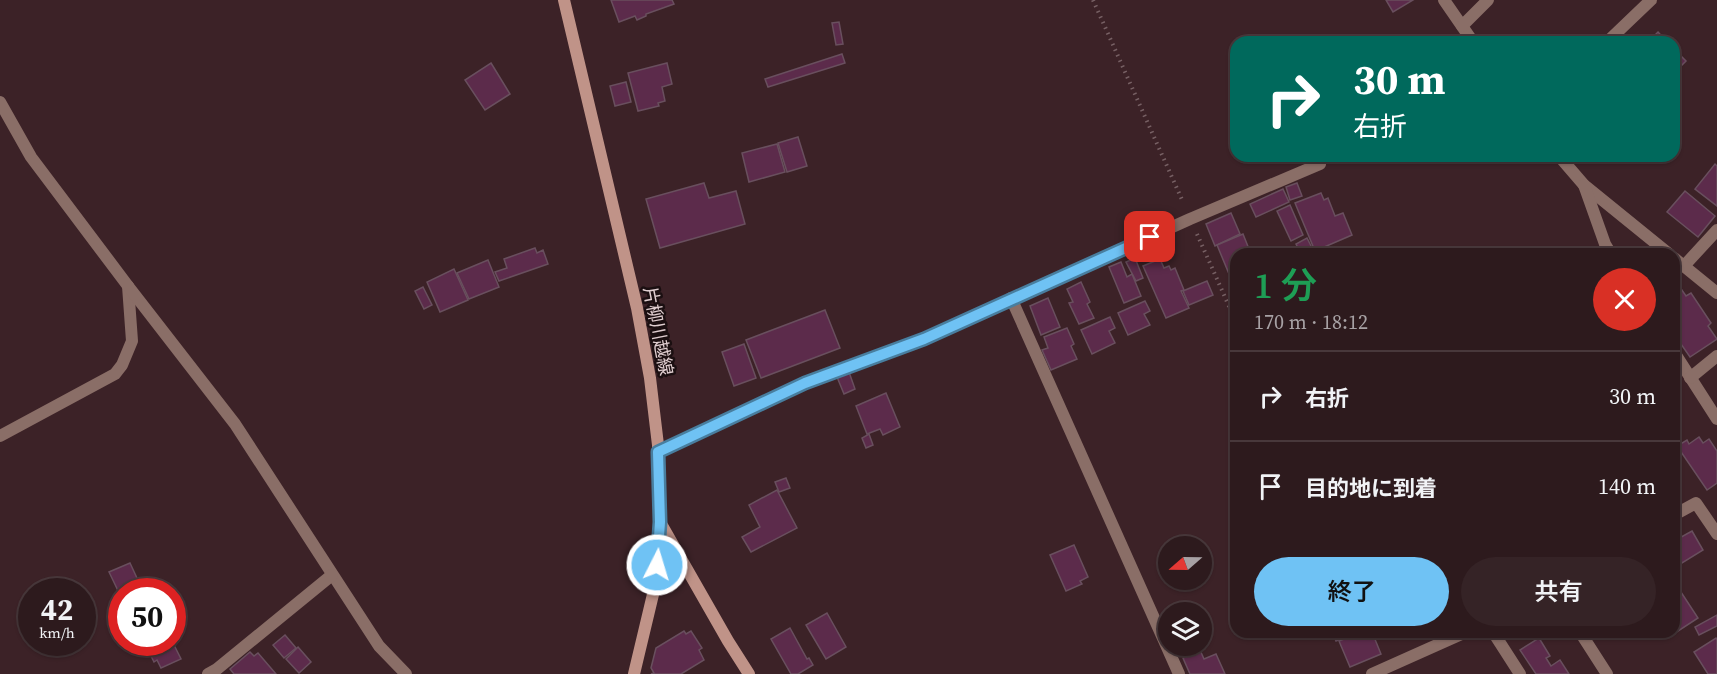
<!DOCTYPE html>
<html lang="ja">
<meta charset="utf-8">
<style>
body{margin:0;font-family:"Source Serif 4","Noto Sans JP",serif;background:#352326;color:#f1f3f6;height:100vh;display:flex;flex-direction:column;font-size:22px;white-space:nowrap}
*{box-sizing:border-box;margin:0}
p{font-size:20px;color:#a7a1a4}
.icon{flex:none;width:33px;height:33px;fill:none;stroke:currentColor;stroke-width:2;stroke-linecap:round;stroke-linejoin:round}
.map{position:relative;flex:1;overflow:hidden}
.panel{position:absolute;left:1230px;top:248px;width:450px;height:390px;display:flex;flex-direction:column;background:#2d1a1d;border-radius:18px;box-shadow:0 2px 4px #0004,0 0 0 2px #48383b}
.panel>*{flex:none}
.banner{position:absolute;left:1230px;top:36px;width:450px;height:126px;border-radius:18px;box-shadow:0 2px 4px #0004,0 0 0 2px #48383b;background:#00695c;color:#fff;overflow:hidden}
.needle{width:39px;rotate:250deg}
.tools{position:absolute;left:1158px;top:536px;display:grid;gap:12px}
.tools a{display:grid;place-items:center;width:54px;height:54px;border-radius:50%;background:#2d1a1d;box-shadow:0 2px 4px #0004,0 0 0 2px #48383b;font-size:30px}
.speed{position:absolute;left:18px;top:578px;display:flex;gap:12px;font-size:30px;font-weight:700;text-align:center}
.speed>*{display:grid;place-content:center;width:78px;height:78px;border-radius:50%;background:#2d1a1d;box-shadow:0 2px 4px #0004,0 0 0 2px #48383b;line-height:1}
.speed small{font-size:15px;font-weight:400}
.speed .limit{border:9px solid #d22;background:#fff;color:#111}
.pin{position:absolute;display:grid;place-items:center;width:51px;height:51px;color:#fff;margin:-26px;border-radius:12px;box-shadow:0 3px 9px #0006}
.me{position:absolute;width:66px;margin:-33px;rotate:5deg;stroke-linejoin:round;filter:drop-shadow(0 0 4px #0008)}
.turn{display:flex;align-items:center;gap:21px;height:126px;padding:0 24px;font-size:27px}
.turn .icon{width:78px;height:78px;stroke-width:2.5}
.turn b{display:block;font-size:42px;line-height:51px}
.round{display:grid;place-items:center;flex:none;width:63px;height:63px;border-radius:32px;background:#352326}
.headline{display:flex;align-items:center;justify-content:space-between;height:102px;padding:0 24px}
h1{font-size:36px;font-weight:600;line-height:45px;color:#1e9e55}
.cta{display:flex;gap:12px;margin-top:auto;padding:12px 24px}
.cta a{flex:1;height:69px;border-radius:36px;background:#6fc2f4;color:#111;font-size:24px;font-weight:600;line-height:69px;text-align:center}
.cta a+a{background:#352326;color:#f1f3f6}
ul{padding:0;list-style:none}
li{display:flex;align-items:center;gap:18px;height:90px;padding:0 24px;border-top:2px solid #48383b}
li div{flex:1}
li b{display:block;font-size:22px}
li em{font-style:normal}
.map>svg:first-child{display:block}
</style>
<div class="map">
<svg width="1717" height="674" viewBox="0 0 1717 674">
<rect width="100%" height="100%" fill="#3c2227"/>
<g fill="#5c2b4b" stroke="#694f5e" stroke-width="1.5">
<polygon points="611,0 672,0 674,4 646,14 646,16 637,20 635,16 619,22"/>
<polygon points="1386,0 1413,0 1393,12"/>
<polygon points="839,22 843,44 836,45 832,23"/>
<polygon points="1658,32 1667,42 1648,42"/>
<polygon points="1674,49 1686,61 1674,73"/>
<polygon points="842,54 845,63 768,87 765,79"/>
<polygon points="491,63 510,94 485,110 465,80"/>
<polygon points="667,63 672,84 662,87 665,101 658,103 659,106 638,111 628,73"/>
<polygon points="626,82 631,102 615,106 610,86"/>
<polygon points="798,137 807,166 787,172 778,143"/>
<polygon points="777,144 785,172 749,182 742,153"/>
<polygon points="1715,164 1717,166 1717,206 1695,189"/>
<polygon points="704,183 709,198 736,191 745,224 660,248 646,199"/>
<polygon points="1297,183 1302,196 1290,200 1286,187"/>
<polygon points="1283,189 1289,202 1256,217 1250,204"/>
<polygon points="1685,191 1715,216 1698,237 1667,212"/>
<polygon points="1321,193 1324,200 1328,198 1335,216 1343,213 1352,235 1315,251 1295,203"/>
<polygon points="1290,205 1303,235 1291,241 1277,211"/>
<polygon points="1231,213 1240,234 1215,246 1206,224"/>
<polygon points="1243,234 1251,254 1236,254 1236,286 1234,286 1217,245"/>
<polygon points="1307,238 1314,252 1311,254 1301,254 1296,244"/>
<polygon points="535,248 537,253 543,250 548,264 499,281 495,272 507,268 504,259"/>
<polygon points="1135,258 1143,278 1136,281 1126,262"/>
<polygon points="1160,259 1164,268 1169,266 1171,270 1175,268 1184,290 1181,291 1189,308 1166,318 1143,266"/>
<polygon points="488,260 499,287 469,299 457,273"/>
<polygon points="1121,262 1127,277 1132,274 1141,296 1124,303 1109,267"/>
<polygon points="454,269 468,300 440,312 427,282"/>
<polygon points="1207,281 1213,295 1189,305 1183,291"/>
<polygon points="1081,282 1090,302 1087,304 1094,318 1079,324 1069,303 1073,302 1067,289"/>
<polygon points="1677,283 1686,296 1691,293 1711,323 1708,326 1717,339 1690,357 1674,334 1674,284"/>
<polygon points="423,287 432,305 424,309 415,291"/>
<polygon points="1048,298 1060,327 1041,335 1030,306"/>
<polygon points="1145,301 1150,311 1144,314 1150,325 1128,335 1118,313"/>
<polygon points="825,310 840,348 761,378 746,340"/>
<polygon points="1110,317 1115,328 1109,331 1115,343 1092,354 1081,330"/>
<polygon points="1067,328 1074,344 1071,346 1077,359 1051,370 1042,350 1048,348 1044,337"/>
<polygon points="744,344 756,378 734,386 722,352"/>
<polygon points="849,372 855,389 844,394 837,377"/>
<polygon points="886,393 900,427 883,435 880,429 867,434 856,406"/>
<polygon points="869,434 873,445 866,448 862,438"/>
<polygon points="1699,437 1703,443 1709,439 1717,451 1717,483 1707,490 1677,446 1687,440 1689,444"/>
<polygon points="786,478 790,488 779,492 775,482"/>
<polygon points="777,490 797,528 751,552 742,537 760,527 749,505"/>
<polygon points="1692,531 1703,550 1682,563 1674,548 1674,541"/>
<polygon points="1074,545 1088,577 1080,581 1082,584 1066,591 1050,555"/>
<polygon points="130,563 143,591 122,591 122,599 109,572"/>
<polygon points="1674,577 1679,585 1677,586 1698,618 1669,637 1666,632 1674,632"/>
<polygon points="827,613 846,647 826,659 806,625"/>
<polygon points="1717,615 1717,626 1699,635 1695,627"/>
<polygon points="790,628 807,659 809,658 813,665 798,674 791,674 771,639"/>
<polygon points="684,631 686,634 691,631 702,648 699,650 704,660 681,674 651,674 654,673 651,668 656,648"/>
<polygon points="1332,632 1358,632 1336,641"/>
<polygon points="1362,632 1372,632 1381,654 1350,667 1339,641"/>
<polygon points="285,635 296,648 284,658 273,645"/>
<polygon points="1539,638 1550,656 1546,658 1551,666 1560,660 1569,674 1536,674 1520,650"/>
<polygon points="1716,638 1717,640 1717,674 1708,674 1694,652"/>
<polygon points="172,641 181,659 161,668 157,660 154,662 144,642"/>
<polygon points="298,647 311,662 299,673 286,659"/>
<polygon points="1200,650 1204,659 1216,654 1225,674 1190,674 1183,658"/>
<polygon points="250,652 254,656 258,653 276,674 234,674 230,669"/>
</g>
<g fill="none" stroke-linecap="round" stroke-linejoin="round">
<g stroke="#776064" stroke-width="4" stroke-dasharray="1.5 4.5" stroke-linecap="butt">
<polyline points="1093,0 1183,202"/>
<polyline points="1197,234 1236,322"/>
</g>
<g stroke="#8a6e67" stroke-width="12">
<polyline points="1684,266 1717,230"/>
<polyline points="1011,298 1179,674"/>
<polyline points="0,436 115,374 122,365 132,341 128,286"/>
<polyline points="658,452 805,383 924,339 1190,219 1320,164"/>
<polyline points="1493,632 1520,674"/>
<polyline points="1580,632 1607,674"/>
</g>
<g stroke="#8a6e67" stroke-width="12">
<polyline points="1444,0 1473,42"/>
<polyline points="1462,26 1488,0"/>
<polyline points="1607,42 1651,0"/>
<polyline points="0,102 31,157 128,286 235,424 379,646 406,674"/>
<polyline points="1559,156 1584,185 1669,254"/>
<polyline points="1584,185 1605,244 1611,254"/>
<polyline points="1674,258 1717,293"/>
<polyline points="1674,352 1717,419"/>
<polyline points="1690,378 1717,356"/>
<polyline points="1674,515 1696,503 1717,534"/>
<polyline points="208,674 217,669 332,575"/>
<polyline points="1372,674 1466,632"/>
</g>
<g stroke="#c09388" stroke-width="12">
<polyline points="564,0 637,308 650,378 658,445 660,522 655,586 634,674"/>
<polyline points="660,522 728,641 749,674"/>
</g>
</g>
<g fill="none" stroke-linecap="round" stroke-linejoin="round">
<g stroke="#487e9f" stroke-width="15">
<polyline id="route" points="657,565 660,522 658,452 805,383 924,339 1150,237"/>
</g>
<use href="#route" stroke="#6fc2f4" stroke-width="10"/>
</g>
<g text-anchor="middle" stroke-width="5" stroke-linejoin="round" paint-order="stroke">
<g font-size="18" fill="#e0ced0" stroke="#1b0f11">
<text transform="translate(658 331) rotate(79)" y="6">片柳川越線</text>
</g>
</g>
</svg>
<div class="tools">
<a><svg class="needle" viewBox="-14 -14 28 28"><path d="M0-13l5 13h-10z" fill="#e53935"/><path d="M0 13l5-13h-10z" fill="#a7a1a4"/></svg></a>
<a><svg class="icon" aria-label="layers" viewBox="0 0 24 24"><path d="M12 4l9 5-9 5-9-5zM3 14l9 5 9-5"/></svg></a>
</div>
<div class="speed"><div>42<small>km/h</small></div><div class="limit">50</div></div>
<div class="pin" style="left:1150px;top:237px;background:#d93025"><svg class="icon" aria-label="arrive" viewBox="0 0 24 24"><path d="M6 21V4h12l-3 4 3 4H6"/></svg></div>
<svg class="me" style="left:657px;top:565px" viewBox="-20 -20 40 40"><circle r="17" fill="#6fc2f4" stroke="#fff" stroke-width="3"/><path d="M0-11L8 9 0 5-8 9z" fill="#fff"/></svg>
<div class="banner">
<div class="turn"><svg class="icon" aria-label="right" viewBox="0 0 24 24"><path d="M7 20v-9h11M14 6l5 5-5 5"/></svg><div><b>30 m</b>右折</div></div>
</div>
<section class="panel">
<div class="headline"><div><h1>1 分</h1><p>170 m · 18:12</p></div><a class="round" style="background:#d93025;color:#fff"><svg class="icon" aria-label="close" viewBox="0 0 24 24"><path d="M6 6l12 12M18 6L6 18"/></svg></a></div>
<ul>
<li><svg class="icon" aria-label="right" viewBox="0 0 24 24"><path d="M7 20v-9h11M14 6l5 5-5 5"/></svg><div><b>右折</b></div><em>30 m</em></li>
<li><svg class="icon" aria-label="arrive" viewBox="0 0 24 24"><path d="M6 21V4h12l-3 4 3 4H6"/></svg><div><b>目的地に到着</b></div><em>140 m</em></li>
</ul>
<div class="cta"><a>終了</a><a>共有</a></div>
</section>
</div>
